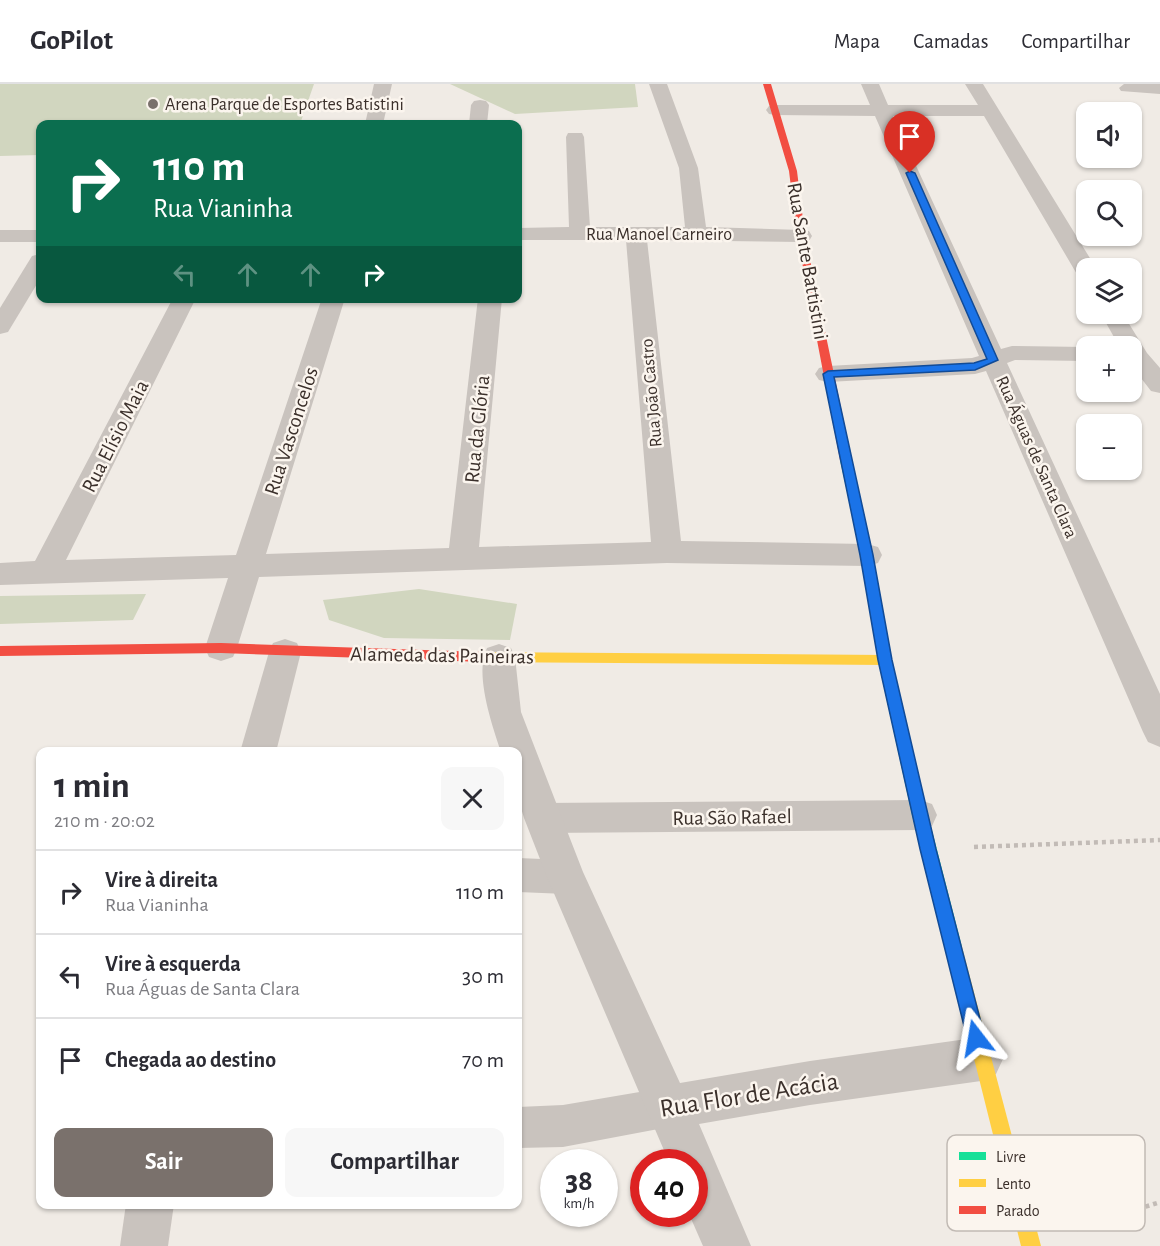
<!DOCTYPE html>
<html lang="pt">
<meta charset="utf-8">
<style>
body{margin:0;font-family:"Alegreya Sans",sans-serif;background:#f7f7f7;color:#2b2b33;height:100vh;display:flex;flex-direction:column;font-size:22px;white-space:nowrap}
*{box-sizing:border-box;margin:0}
p{font-size:20px;color:#7c7c81}
.icon{flex:none;width:33px;height:33px;fill:none;stroke:currentColor;stroke-width:2;stroke-linecap:round;stroke-linejoin:round}
.map{position:relative;flex:1;overflow:hidden}
.sheet{position:absolute;left:36px;top:663px;width:486px;height:462px;display:flex;flex-direction:column;background:#fff;border-radius:12px;box-shadow:0 2px 4px #0004}
.sheet>*{flex:none}
.top-card{position:absolute;left:36px;top:36px;width:486px;height:183px;border-radius:12px;box-shadow:0 2px 4px #0004;background:#0b6e4f;color:#fff;overflow:hidden}
.controls{position:absolute;left:1076px;top:18px;display:grid;gap:12px}
.controls a{display:grid;place-items:center;width:66px;height:66px;border-radius:12px;background:#fff;box-shadow:0 2px 4px #0004;font-size:30px}
.speed{position:absolute;left:540px;top:1065px;display:flex;gap:12px;font-size:30px;font-weight:700;text-align:center}
.speed>*{display:grid;place-content:center;width:78px;height:78px;border-radius:50%;background:#fff;box-shadow:0 2px 4px #0004;line-height:1}
.speed small{font-size:15px;font-weight:400}
.speed .limit{border:9px solid #d22;background:#fff;color:#111}
.pin{position:absolute;display:grid;place-items:center;width:51px;height:51px;color:#fff;margin:-62px -26px;border-radius:50% 50% 50% 0;rotate:-45deg;box-shadow:0 0 6px #0007}
.pin .icon{rotate:45deg}
.me{position:absolute;width:66px;margin:-33px;rotate:346deg;stroke-linejoin:round;filter:drop-shadow(0 0 4px #0008)}
.turn{display:flex;align-items:center;gap:21px;height:126px;padding:0 18px;font-size:27px}
.turn .icon{width:78px;height:78px;stroke-width:2.5}
.turn b{display:block;font-size:42px;line-height:51px}
.lanes{display:flex;align-items:center;height:57px;padding:0 18px;background:#0003;justify-content:center;gap:30px;direction:ltr}
.lanes .off{opacity:.35}
.round{display:grid;place-items:center;flex:none;width:63px;height:63px;border-radius:12px;background:#f7f7f7}
.headline{display:flex;align-items:center;justify-content:space-between;height:102px;padding:0 18px}
h1{font-size:36px;font-weight:700;line-height:45px}
.action{display:flex;gap:12px;margin-top:auto;padding:12px 18px}
.action a{flex:1;height:69px;border-radius:12px;background:#7a716c;color:#fff;font-size:24px;font-weight:700;line-height:69px;text-align:center}
.action a+a{background:#f7f7f7;color:#2b2b33}
ul{padding:0;list-style:none}
li{display:flex;align-items:center;gap:18px;height:84px;padding:0 18px;border-top:2px solid #e1e1e2}
li div{flex:1}
li b{display:block;font-size:22px}
li em{font-style:normal}
header{display:flex;align-items:center;gap:36px;box-sizing:border-box;height:84px;padding:0 30px;background:#fff;border-bottom:2px solid #e1e1e2}
header strong{font-size:28px}
nav{display:flex;gap:33px;margin-inline-start:auto;font-size:21px}
.map>svg:first-child{display:block}
</style>
<header>
<strong>GoPilot</strong>
<nav><a>Mapa</a><a>Camadas</a><a>Compartilhar</a></nav>
</header>
<div class="map">
<svg width="1160" height="1162" viewBox="0 0 1160 1162">
<rect width="100%" height="100%" fill="#f0ebe5"/>
<g fill="#d1d6bf">
<polygon points="0,0 314,0 300,40 40,40 40,71 0,72"/>
<polygon points="450,0 635,0 638,23 515,30"/>
<polygon points="419,505 517,520 510,556 384,554 329,536 323,516"/>
<polygon points="146,510 133,536 0,540 0,512"/>
</g>
<g fill="none" stroke-linecap="round" stroke-linejoin="round">
<g stroke="#c2bbb6" stroke-width="4.5" stroke-dasharray="4 4" stroke-linecap="butt">
<polyline points="974,763 1160,756"/>
<polyline points="1077,1145 1160,1118"/>
</g>
<g fill="#c9c3be" fill-rule="evenodd">
<polygon points="1124,0 1160,0 1160,10 1121,7 1119,4"/>
<polygon points="920,716 932,720 937,731 932,742 920,746 543,749 531,745 526,734 531,723 543,719"/>
<polygon points="518,774 566,776 578,781 584,793 578,805 566,810 518,808"/>
<polygon points="669,1003 683,1009 689,1023 683,1037 669,1043 563,1063 518,1064 518,1023 563,1021"/>
</g>
<g fill="#c9c3be" fill-rule="evenodd">
<polygon points="374,0 392,0 383,40 365,40"/>
<polygon points="649,0 667,0 698,84 706,143 801,146 809,147 812,152 809,157 801,158 647,156 681,457 867,460 878,463 882,471 878,479 867,482 667,479 259,493 237,564 233,573 221,577 209,573 205,564 228,494 0,501 0,479 35,477 173,214 196,214 66,476 236,471 322,214 345,214 266,470 449,464 478,214 502,214 479,463 651,458 626,156 518,156 518,144 569,143 566,53 568,49 582,49 584,53 590,143 685,143 679,84"/>
<polygon points="861,0 879,0 888,21 978,21 965,0 983,0 1096,184 1086,184 1086,194 1078,192 984,32 893,32 1001,265 1012,262 1086,263 1086,277 1015,276 1007,279 1160,610 1160,663 1148,658 1143,648 986,287 975,290 828,298 819,296 815,290 819,284 828,282 972,274 979,272 875,32 775,31 769,30 766,26 769,22 775,21 870,21"/>
<polygon points="480,16 486,17 489,21 487,40 469,40 471,21 474,17"/>
<rect x="0" y="146" width="40" height="12"/>
<polygon points="40,170 40,195 8,248 0,250 0,224 32,172"/>
<polygon points="1101,230 1123,230 1147,269 1160,284 1160,309 1151,307 1131,281 1131,262 1119,262"/>
<polygon points="285,555 297,559 301,568 276,668 240,668 269,568 273,559"/>
<path d="M 499,560 L 511,564 L 515,573 L 521,628 L 562,734 L 583,788 L 680,999 L 810,977 L 981,953 L 996,960 L 1003,975 L 996,990 L 981,997 L 810,1021 L 699,1040 L 751,1162 L 703,1162 L 689,1130 L 694,1130 L 694,1078 L 669,1078 L 547,793 L 524,734 L 518,714 L 518,668 L 501,668 C 492,641 474,589 487,564 Z"/>
<polygon points="126,1120 174,1120 168,1162 120,1162"/>
</g>
<polygon fill="#16e098" fill-rule="evenodd" points="846,372 852,376 873,471 892,576 928,731 962,863 960,869 954,871 948,869 946,863 912,731 878,576 861,471 840,376"/>
<g fill="#ffcf43" fill-rule="evenodd">
<polygon points="484,568 885,571 890,572 892,576 890,580 885,581 484,578 479,577 477,573 479,569"/>
<polygon points="954,855 960,857 962,863 1041,1162 1021,1162 946,863 948,857"/>
</g>
<g fill="#f24e42" fill-rule="evenodd">
<polygon points="763,0 771,0 797,87 805,152 852,376 846,380 840,376 797,152 789,87"/>
<polygon points="221,559 484,568 489,569 491,573 489,577 484,578 221,569 0,572 0,562"/>
</g>
</g>
<polygon fill="#1a73e8" stroke="#114b97" stroke-width="1.5" points="910,87 915,89 998,276 975,286 834,293 873,471 892,576 936,765 985,954 982,961 976,963 969,961 967,954 920,765 878,576 860,471 823,290 828,287 974,279 987,275 906,89"/>
<circle fill="#7a716c" stroke="#fbf5ee" stroke-width="2" cx="153" cy="20" r="6"/>
<g text-anchor="middle" stroke-width="5" stroke-linejoin="round" paint-order="stroke">
<g font-size="18" fill="#3b302b" stroke="#fbf5ee" text-anchor="start">
<text x="165" y="26">Arena Parque de Esportes Batistini</text>
</g>
<g font-size="18" fill="#3b302b" stroke="#fbf5ee">
<text x="659" y="156">Rua Manoel Carneiro</text>
<text transform="translate(651 309) rotate(-95)" y="6">Rua João Castro</text>
<text transform="translate(1037 373) rotate(66)" y="6">Rua Águas de Santa Clara</text>
</g>
<g font-size="21" fill="#3b302b" stroke="#fbf5ee">
<text transform="translate(808 177) rotate(80)" y="7">Rua Sante Battistini</text>
<text transform="translate(477 345) rotate(-84)" y="7">Rua da Glória</text>
<text transform="translate(291 347) rotate(-72)" y="7">Rua Vasconcelos</text>
<text transform="translate(115 352) rotate(-63)" y="7">Rua Elísio Maia</text>
<text transform="translate(442 571) rotate(1)" y="7">Alameda das Paineiras</text>
<text transform="translate(732 733) rotate(-1)" y="7">Rua São Rafael</text>
</g>
<g font-size="26" fill="#3b302b" stroke="#fbf5ee">
<text transform="translate(749 1010) rotate(-9)" y="9">Rua Flor de Acácia</text>
</g>
</g>
<rect x="947" y="1051" width="198" height="96" rx="9" fill="#fbf5ee" stroke="#c1bab4" stroke-width="1.5"/>
<rect x="959" y="1068" width="27" height="8" fill="#16e098"/>
<rect x="959" y="1095" width="27" height="8" fill="#ffcf43"/>
<rect x="959" y="1122" width="27" height="8" fill="#f24e42"/>
<g font-size="16" fill="#3b302b">
<text x="996" y="1078">Livre</text>
<text x="996" y="1105">Lento</text>
<text x="996" y="1132">Parado</text>
</g>
</svg>
<div class="controls">
<a><svg class="icon" aria-label="sound" viewBox="0 0 24 24"><path d="M4 9h4l5-4v14l-5-4H4zM17 9q2 3 0 6"/></svg></a>
<a><svg class="icon" aria-label="search" viewBox="0 0 24 24"><circle cx="10" cy="10" r="6"/><path d="M15 15l6 6"/></svg></a>
<a><svg class="icon" aria-label="layers" viewBox="0 0 24 24"><path d="M12 4l9 5-9 5-9-5zM3 14l9 5 9-5"/></svg></a>
<a>+</a>
<a>−</a>
</div>
<div class="speed"><div>38<small>km/h</small></div><div class="limit">40</div></div>
<div class="pin" style="left:910px;top:89px;background:#d93025"><svg class="icon" aria-label="arrive" viewBox="0 0 24 24"><path d="M6 21V4h12l-3 4 3 4H6"/></svg></div>
<svg class="me" style="left:976px;top:954px" viewBox="-20 -20 40 40"><path d="M0-17L14 15 0 8-14 15z" fill="#1a73e8" stroke="#fff" stroke-width="4"/></svg>
<div class="top-card">
<div class="turn"><svg class="icon" aria-label="right" viewBox="0 0 24 24"><path d="M7 20v-9h11M14 6l5 5-5 5"/></svg><div><b>110 m</b>Rua Vianinha</div></div>
<div class="lanes"><svg class="icon off" aria-label="left" viewBox="0 0 24 24"><path d="M17 20v-9H6M10 6l-5 5 5 5"/></svg><svg class="icon off" aria-label="ahead" viewBox="0 0 24 24"><path d="M12 20V5M6 11l6-6 6 6"/></svg><svg class="icon off" aria-label="ahead" viewBox="0 0 24 24"><path d="M12 20V5M6 11l6-6 6 6"/></svg><svg class="icon" aria-label="right" viewBox="0 0 24 24"><path d="M7 20v-9h11M14 6l5 5-5 5"/></svg></div>
</div>
<section class="sheet">
<div class="headline"><div><h1>1 min</h1><p>210 m · 20:02</p></div><a class="round"><svg class="icon" aria-label="close" viewBox="0 0 24 24"><path d="M6 6l12 12M18 6L6 18"/></svg></a></div>
<ul>
<li><svg class="icon" aria-label="right" viewBox="0 0 24 24"><path d="M7 20v-9h11M14 6l5 5-5 5"/></svg><div><b>Vire à direita</b><p>Rua Vianinha</p></div><em>110 m</em></li>
<li><svg class="icon" aria-label="left" viewBox="0 0 24 24"><path d="M17 20v-9H6M10 6l-5 5 5 5"/></svg><div><b>Vire à esquerda</b><p>Rua Águas de Santa Clara</p></div><em>30 m</em></li>
<li><svg class="icon" aria-label="arrive" viewBox="0 0 24 24"><path d="M6 21V4h12l-3 4 3 4H6"/></svg><div><b>Chegada ao destino</b></div><em>70 m</em></li>
</ul>
<div class="action"><a>Sair</a><a>Compartilhar</a></div>
</section>
</div>
